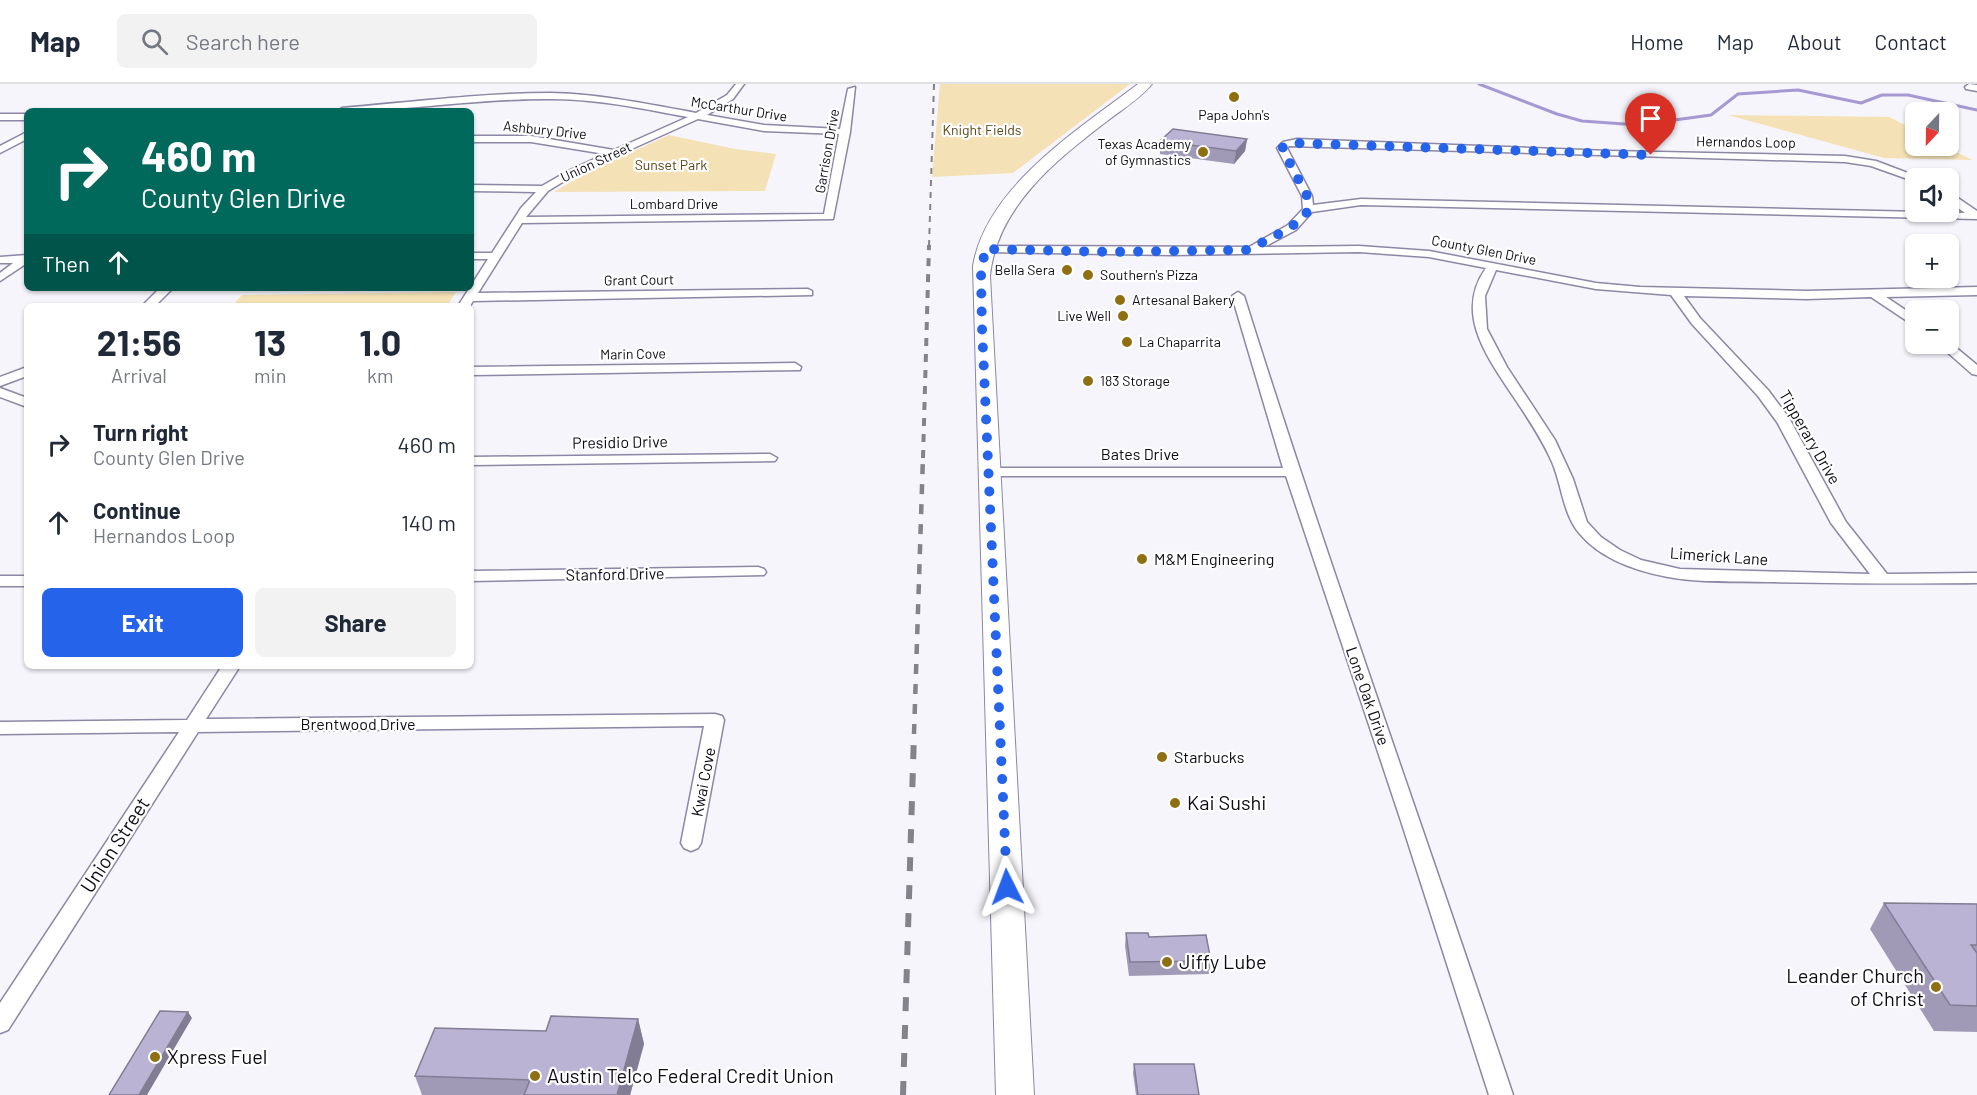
<!DOCTYPE html>
<meta charset="utf-8">
<style>
body{margin:0;font-family:Barlow,sans-serif;background:#f2f2f3;color:#1f2937;height:100vh;display:flex;flex-direction:column;font-size:22px;white-space:nowrap}
*{box-sizing:border-box;margin:0}
p{font-size:20px;color:#747a83}
.icon{flex:none;width:33px;height:33px;fill:none;stroke:currentColor;stroke-width:2;stroke-linecap:round;stroke-linejoin:round}
.map{position:relative;flex:1;overflow:hidden}
.sheet{position:absolute;left:24px;top:219px;width:450px;height:366px;display:flex;flex-direction:column;background:#fff;border-radius:9px;box-shadow:0 2px 4px #0004}
.sheet>*{flex:none}
.banner{position:absolute;left:24px;top:24px;width:450px;height:183px;border-radius:9px;box-shadow:0 2px 4px #0004;background:#00695c;color:#fff;overflow:hidden}
.needle{width:39px;rotate:202deg}
.buttons{position:absolute;left:1905px;top:18px;display:grid;gap:12px}
.buttons a{display:grid;place-items:center;width:54px;height:54px;border-radius:9px;background:#fff;box-shadow:0 2px 4px #0004;font-size:30px}
.pin{position:absolute;display:grid;place-items:center;width:51px;height:51px;color:#fff;margin:-62px -26px;border-radius:50% 50% 50% 0;rotate:-45deg;box-shadow:0 0 6px #0007}
.pin .icon{rotate:45deg}
.me{position:absolute;width:66px;margin:-33px;rotate:357deg;stroke-linejoin:round;filter:drop-shadow(0 0 4px #0008)}
.turn{display:flex;align-items:center;gap:21px;height:126px;padding:0 18px;font-size:27px}
.turn .icon{width:78px;height:78px;stroke-width:2.5}
.turn b{display:block;font-size:42px;line-height:51px}
.then{display:flex;align-items:center;height:57px;padding:0 18px;background:#0003;gap:12px;font-size:22px}
.eta{display:flex;justify-content:space-evenly;align-items:center;height:102px;text-align:center}
.eta b{font-size:36px;font-weight:700;line-height:42px}
.cta{display:flex;gap:12px;margin-top:auto;padding:12px 18px}
.cta a{flex:1;height:69px;border-radius:9px;background:#2563eb;color:#fff;font-size:24px;font-weight:700;line-height:69px;text-align:center}
.cta a+a{background:#f2f2f3;color:#1f2937}
ul{padding:0;list-style:none}
li{display:flex;align-items:center;gap:18px;height:78px;padding:0 18px}
li div{flex:1}
li b{display:block;font-size:22px}
li em{font-style:normal}
header{display:flex;align-items:center;gap:36px;box-sizing:border-box;height:84px;padding:0 30px;background:#fff;border-bottom:2px solid #e0e1e3}
header strong{font-size:28px}
nav{display:flex;gap:33px;margin-inline-start:auto;font-size:21px}
.search{width:420px;height:54px;background:#f2f2f3;display:flex;align-items:center;gap:15px;box-sizing:border-box;padding:0 21px;border-radius:9px;color:#747a83;font-size:22px}
.map>svg:first-child{display:block}
</style>
<header>
<strong>Map</strong>
<div class="search"><svg class="icon" aria-label="search" viewBox="0 0 24 24"><circle cx="10" cy="10" r="6"/><path d="M15 15l6 6"/></svg>Search here</div>
<nav><a>Home</a><a>Map</a><a>About</a><a>Contact</a></nav>
</header>
<div class="map">
<svg width="1977" height="1011" viewBox="0 0 1977 1011">
<rect width="100%" height="100%" fill="#f6f5fc"/>
<g fill="#f4e1b5">
<polygon points="940,0 1130,0 1013,89 932,93"/>
<polygon points="1728,31 1889,33 1915,46 1916,62 1944,62 1972,76 1884,74"/>
<polygon points="669,51 735,65 776,70 765,107 554,108 582,91"/>
<polygon points="456,208 447,222 232,222 242,211"/>
</g>
<g fill="none" stroke-linecap="round" stroke-linejoin="round">
<polyline stroke="#a699d3" stroke-width="3" points="1479,0 1557,30 1582,37 1638,41 1711,31 1738,10 1798,6 1861,19 1882,11 1908,11 1977,26"/>
<g stroke="#8d86a5" stroke-width="3">
<g id="minor">
<path d="M 736,0 L 744,0 L 733,15 L 707,31 L 764,41 L 840,45 L 848,5 L 855,3 L 850,48 L 833,135 L 522,139 L 478,209 L 808,205 L 812,207 L 812,211 L 473,217 L 470,222 L 458,222 L 488,175 L 471,175 L 471,169 L 492,169 L 521,124 L 536,108 L 471,107 L 471,101 L 542,102 L 568,87 L 605,70 L 531,58 L 471,58 L 471,52 L 531,52 L 614,66 L 688,33 C 643,25 598,15 552,15 C 480,14 409,27 338,27 L 342,24 C 412,18 482,9 551,9 C 600,10 648,20 696,29 L 727,11 ZM 698,35 L 764,47 L 839,50 L 824,130 L 526,133 L 548,107 L 574,91 Z"/>
<polygon points="1969,0 1977,1 1977,7 1966,5 1965,3"/>
<rect x="0" y="30" width="27" height="6"/>
<polygon points="27,48 27,55 0,69 0,62"/>
<path d="M 1297,55 L 1610,67 L 1845,72 L 1876,77 L 1921,94 L 1916,94 L 1916,98 L 1871,82 L 1845,78 L 1289,62 L 1287,64 L 1312,112 L 1313,121 L 1361,115 L 1965,129 L 1948,117 L 1948,109 L 1952,110 L 1977,127 L 1977,135 L 1361,121 L 1312,128 L 1296,146 L 1264,163 L 1359,162 L 1429,167 L 1596,199 L 1640,203 L 1807,207 L 1977,203 L 1977,211 L 1886,213 L 1916,233 L 1916,243 L 1871,213 L 1807,215 L 1684,212 L 1700,234 L 1768,306 L 1789,334 L 1846,438 L 1887,490 L 1977,489 L 1977,499 C 1907,500 1838,499 1768,498 C 1735,497 1701,499 1668,493 C 1636,487 1601,475 1580,450 C 1563,431 1562,401 1552,378 C 1542,355 1527,333 1513,312 C 1487,273 1454,229 1486,184 L 1429,173 L 1359,168 L 1172,171 L 985,168 L 979,165 L 985,162 L 1249,163 L 1288,141 L 1303,125 L 1302,112 L 1277,64 L 1283,58 ZM 1496,186 L 1596,205 L 1671,211 L 1692,240 L 1758,312 L 1777,338 L 1831,439 L 1870,490 L 1680,485 L 1641,476 L 1620,466 L 1601,453 L 1587,438 L 1573,395 L 1555,356 L 1507,283 L 1487,245 L 1485,212 Z"/>
<polygon points="27,171 27,179 0,197 0,189 13,179 0,179 0,173"/>
<polygon points="160,204 173,204 155,222 142,222"/>
<path d="M 1238,208 L 1244,212 C 1328,480 1424,745 1513,1011 L 1489,1011 L 1401,737 L 1286,392 L 988,392 L 981,388 L 988,384 L 1283,384 L 1232,212 Z"/>
<polygon points="1948,257 1977,281 1977,291 1972,290 1938,260 1948,260"/>
<polygon points="795,279 801,283 800,286 471,291 471,283"/>
<polygon points="27,283 27,292 0,302 0,293"/>
<polygon points="0,304 27,314 27,323 0,313"/>
<polygon points="770,370 777,374 775,377 471,381 471,373"/>
<polygon points="758,483 764,485 766,488 764,491 471,497 471,487"/>
<rect x="0" y="492" width="27" height="10"/>
<polygon points="222,582 240,582 206,635 715,630 722,632 724,636 701,759 698,764 691,767 684,764 681,759 704,642 198,648 8,946 0,949 0,919 179,648 0,650 0,638 187,636"/>
</g>
</g>
<g stroke="#8d86a5" stroke-width="2">
<path id="primary" d="M 1138,0 L 1152,0 C 1140,15 1121,26 1106,38 C 1055,77 997,123 990,192 L 1034,1011 L 996,1011 L 973,182 C 986,103 1079,45 1138,0 Z"/>
</g>
<use href="#minor" fill="#fff" fill-rule="evenodd"/>
<use href="#primary" fill="#fff" fill-rule="evenodd"/>
<polyline stroke="#84838b" stroke-width="2" stroke-dasharray="6 6" stroke-linecap="butt" points="929,162 934,0"/>
<polyline stroke="#84838b" stroke-width="4" stroke-dasharray="8 8" stroke-linecap="butt" points="923,374 929,161"/>
<polyline stroke="#84838b" stroke-width="4.5" stroke-dasharray="10 10" stroke-linecap="butt" points="914,650 923,372"/>
<polyline stroke="#84838b" stroke-width="6" stroke-dasharray="14 14" stroke-linecap="butt" points="903,1011 914,649"/>
</g>
<g fill="#a09ab6">
<polygon points="1247,55 1245,67 1234,80 1160,70 1160,57"/>
<polygon points="1884,819 1977,820 1977,948 1934,947 1870,845"/>
<polygon points="1126,849 1149,853 1211,877 1209,890 1129,892 1125,862"/>
<polygon points="638,935 644,960 630,1011 422,1011 415,992"/>
<polygon points="1134,980 1199,1011 1136,1011 1133,989"/>
</g>
<g fill="#827d94">
<polygon points="1247,55 1245,67 1234,80 1236,67"/>
<polygon points="188,928 192,934 147,1011 139,1011"/>
<polygon points="638,935 644,960 630,1011 617,1011"/>
</g>
<g fill="#bab3d4" stroke="#827d94" stroke-width="1.5">
<polygon points="1173,45 1247,55 1236,67 1160,57"/>
<polygon points="1884,819 1977,820 1977,861 1971,861 1977,869 1977,922 1950,921"/>
<polygon points="1126,849 1148,849 1149,853 1206,851 1211,877 1130,878"/>
<polygon points="160,927 188,928 139,1011 109,1011"/>
<polygon points="551,932 638,935 617,1011 524,1011 530,996 415,992 435,944 546,947"/>
<polygon points="1134,980 1194,980 1199,1011 1138,1011"/>
</g>
<g fill="none" stroke-linecap="round" stroke-linejoin="round">
<polyline stroke="#2563eb" stroke-width="10" stroke-dasharray="0 18" points="1007,803 982,243 981,192 985,165 1110,168 1248,166 1290,144 1306,130 1308,125 1307,112 1282,64 1291,59 1651,71"/>
</g>
<g fill="#8e6f12" stroke="#fff" stroke-width="2">
<circle cx="1234" cy="13" r="6"/>
<circle cx="1203" cy="68" r="6"/>
<circle cx="1067" cy="186" r="6"/>
<circle cx="1088" cy="191" r="6"/>
<circle cx="1120" cy="216" r="6"/>
<circle cx="1123" cy="232" r="6"/>
<circle cx="1127" cy="258" r="6"/>
<circle cx="1088" cy="297" r="6"/>
<circle cx="1142" cy="475" r="6"/>
<circle cx="1162" cy="673" r="6"/>
<circle cx="1175" cy="719" r="6"/>
<circle cx="1167" cy="878" r="6"/>
<circle cx="1936" cy="903" r="6"/>
<circle cx="155" cy="973" r="6"/>
<circle cx="535" cy="992" r="6"/>
</g>
<g text-anchor="middle" stroke-width="4.5" stroke-linejoin="round" paint-order="stroke">
<g font-size="14" fill="#0e0b16" stroke="#fff">
<text transform="translate(739 25) rotate(9)" y="5">McCarthur Drive</text>
<text transform="translate(545 46) rotate(6)" y="5">Ashbury Drive</text>
<text transform="translate(1746 58) rotate(1)" y="5">Hernandos Loop</text>
<text transform="translate(827 67) rotate(-80)" y="5">Garrison Drive</text>
<text transform="translate(596 78) rotate(-25)" y="5">Union Street</text>
<text x="674" y="125">Lombard Drive</text>
<text transform="translate(1484 166) rotate(11)" y="5">County Glen Drive</text>
<text transform="translate(639 196) rotate(-1)" y="5">Grant Court</text>
<text transform="translate(633 270) rotate(-1)" y="5">Marin Cove</text>
</g>
<g font-size="14" fill="#0e0b16" stroke="#fff" text-anchor="start">
<text x="1234" y="36" text-anchor="middle">Papa John's</text>
<text x="1191" y="65" text-anchor="end">Texas Academy<tspan x="1191" dy="16">of Gymnastics</tspan></text>
<text x="1055" y="191" text-anchor="end">Bella Sera</text>
<text x="1100" y="196">Southern's Pizza</text>
<text x="1132" y="221">Artesanal Bakery</text>
<text x="1111" y="237" text-anchor="end">Live Well</text>
<text x="1139" y="263">La Chaparrita</text>
<text x="1100" y="302">183 Storage</text>
</g>
<g font-size="14" fill="#584617" stroke="#fff">
<text x="982" y="51">Knight Fields</text>
<text x="671" y="86">Sunset Park</text>
</g>
<g font-size="16" fill="#0e0b16" stroke="#fff">
<text transform="translate(1810 353) rotate(60)" y="6">Tipperary Drive</text>
<text transform="translate(620 358) rotate(-1)" y="6">Presidio Drive</text>
<text x="1140" y="376">Bates Drive</text>
<text transform="translate(1719 472) rotate(4)" y="6">Limerick Lane</text>
<text transform="translate(615 490) rotate(-1)" y="6">Stanford Drive</text>
<text transform="translate(1368 612) rotate(71)" y="6">Lone Oak Drive</text>
<text x="358" y="646">Brentwood Drive</text>
<text transform="translate(703 698) rotate(-79)" y="6">Kwai Cove</text>
</g>
<g font-size="16" fill="#0e0b16" stroke="#fff" text-anchor="start">
<text x="1154" y="481">M&amp;M Engineering</text>
<text x="1174" y="679">Starbucks</text>
</g>
<g font-size="20" fill="#0e0b16" stroke="#fff" text-anchor="start">
<text x="1187" y="726">Kai Sushi</text>
<text x="1179" y="885">Jiffy Lube</text>
<text x="1924" y="899" text-anchor="end">Leander Church<tspan x="1924" dy="23">of Christ</tspan></text>
<text x="167" y="980">Xpress Fuel</text>
<text x="547" y="999">Austin Telco Federal Credit Union</text>
</g>
<g font-size="20" fill="#0e0b16" stroke="#fff">
<text transform="translate(115 761) rotate(-57)" y="7">Union Street</text>
</g>
</g>
</svg>
<div class="buttons">
<a><svg class="needle" viewBox="-14 -14 28 28"><path d="M0-13l5 13h-10z" fill="#e53935"/><path d="M0 13l5-13h-10z" fill="#747a83"/></svg></a>
<a><svg class="icon" aria-label="sound" viewBox="0 0 24 24"><path d="M4 9h4l5-4v14l-5-4H4zM17 9q2 3 0 6"/></svg></a>
<a>+</a>
<a>−</a>
</div>
<div class="pin" style="left:1651px;top:71px;background:#d93025"><svg class="icon" aria-label="arrive" viewBox="0 0 24 24"><path d="M6 21V4h12l-3 4 3 4H6"/></svg></div>
<svg class="me" style="left:1007px;top:803px" viewBox="-20 -20 40 40"><path d="M0-17L14 15 0 8-14 15z" fill="#2563eb" stroke="#fff" stroke-width="4"/></svg>
<div class="banner">
<div class="turn"><svg class="icon" aria-label="right" viewBox="0 0 24 24"><path d="M7 20v-9h11M14 6l5 5-5 5"/></svg><div><b>460 m</b>County Glen Drive</div></div>
<div class="then">Then<svg class="icon" aria-label="ahead" viewBox="0 0 24 24"><path d="M12 20V5M6 11l6-6 6 6"/></svg></div>
</div>
<section class="sheet">
<div class="eta">
<div><b>21:56</b><p>Arrival</p></div>
<div><b>13</b><p>min</p></div>
<div><b>1.0</b><p>km</p></div>
</div>
<ul>
<li><svg class="icon" aria-label="right" viewBox="0 0 24 24"><path d="M7 20v-9h11M14 6l5 5-5 5"/></svg><div><b>Turn right</b><p>County Glen Drive</p></div><em>460 m</em></li>
<li><svg class="icon" aria-label="ahead" viewBox="0 0 24 24"><path d="M12 20V5M6 11l6-6 6 6"/></svg><div><b>Continue</b><p>Hernandos Loop</p></div><em>140 m</em></li>
</ul>
<div class="cta"><a>Exit</a><a>Share</a></div>
</section>
</div>
